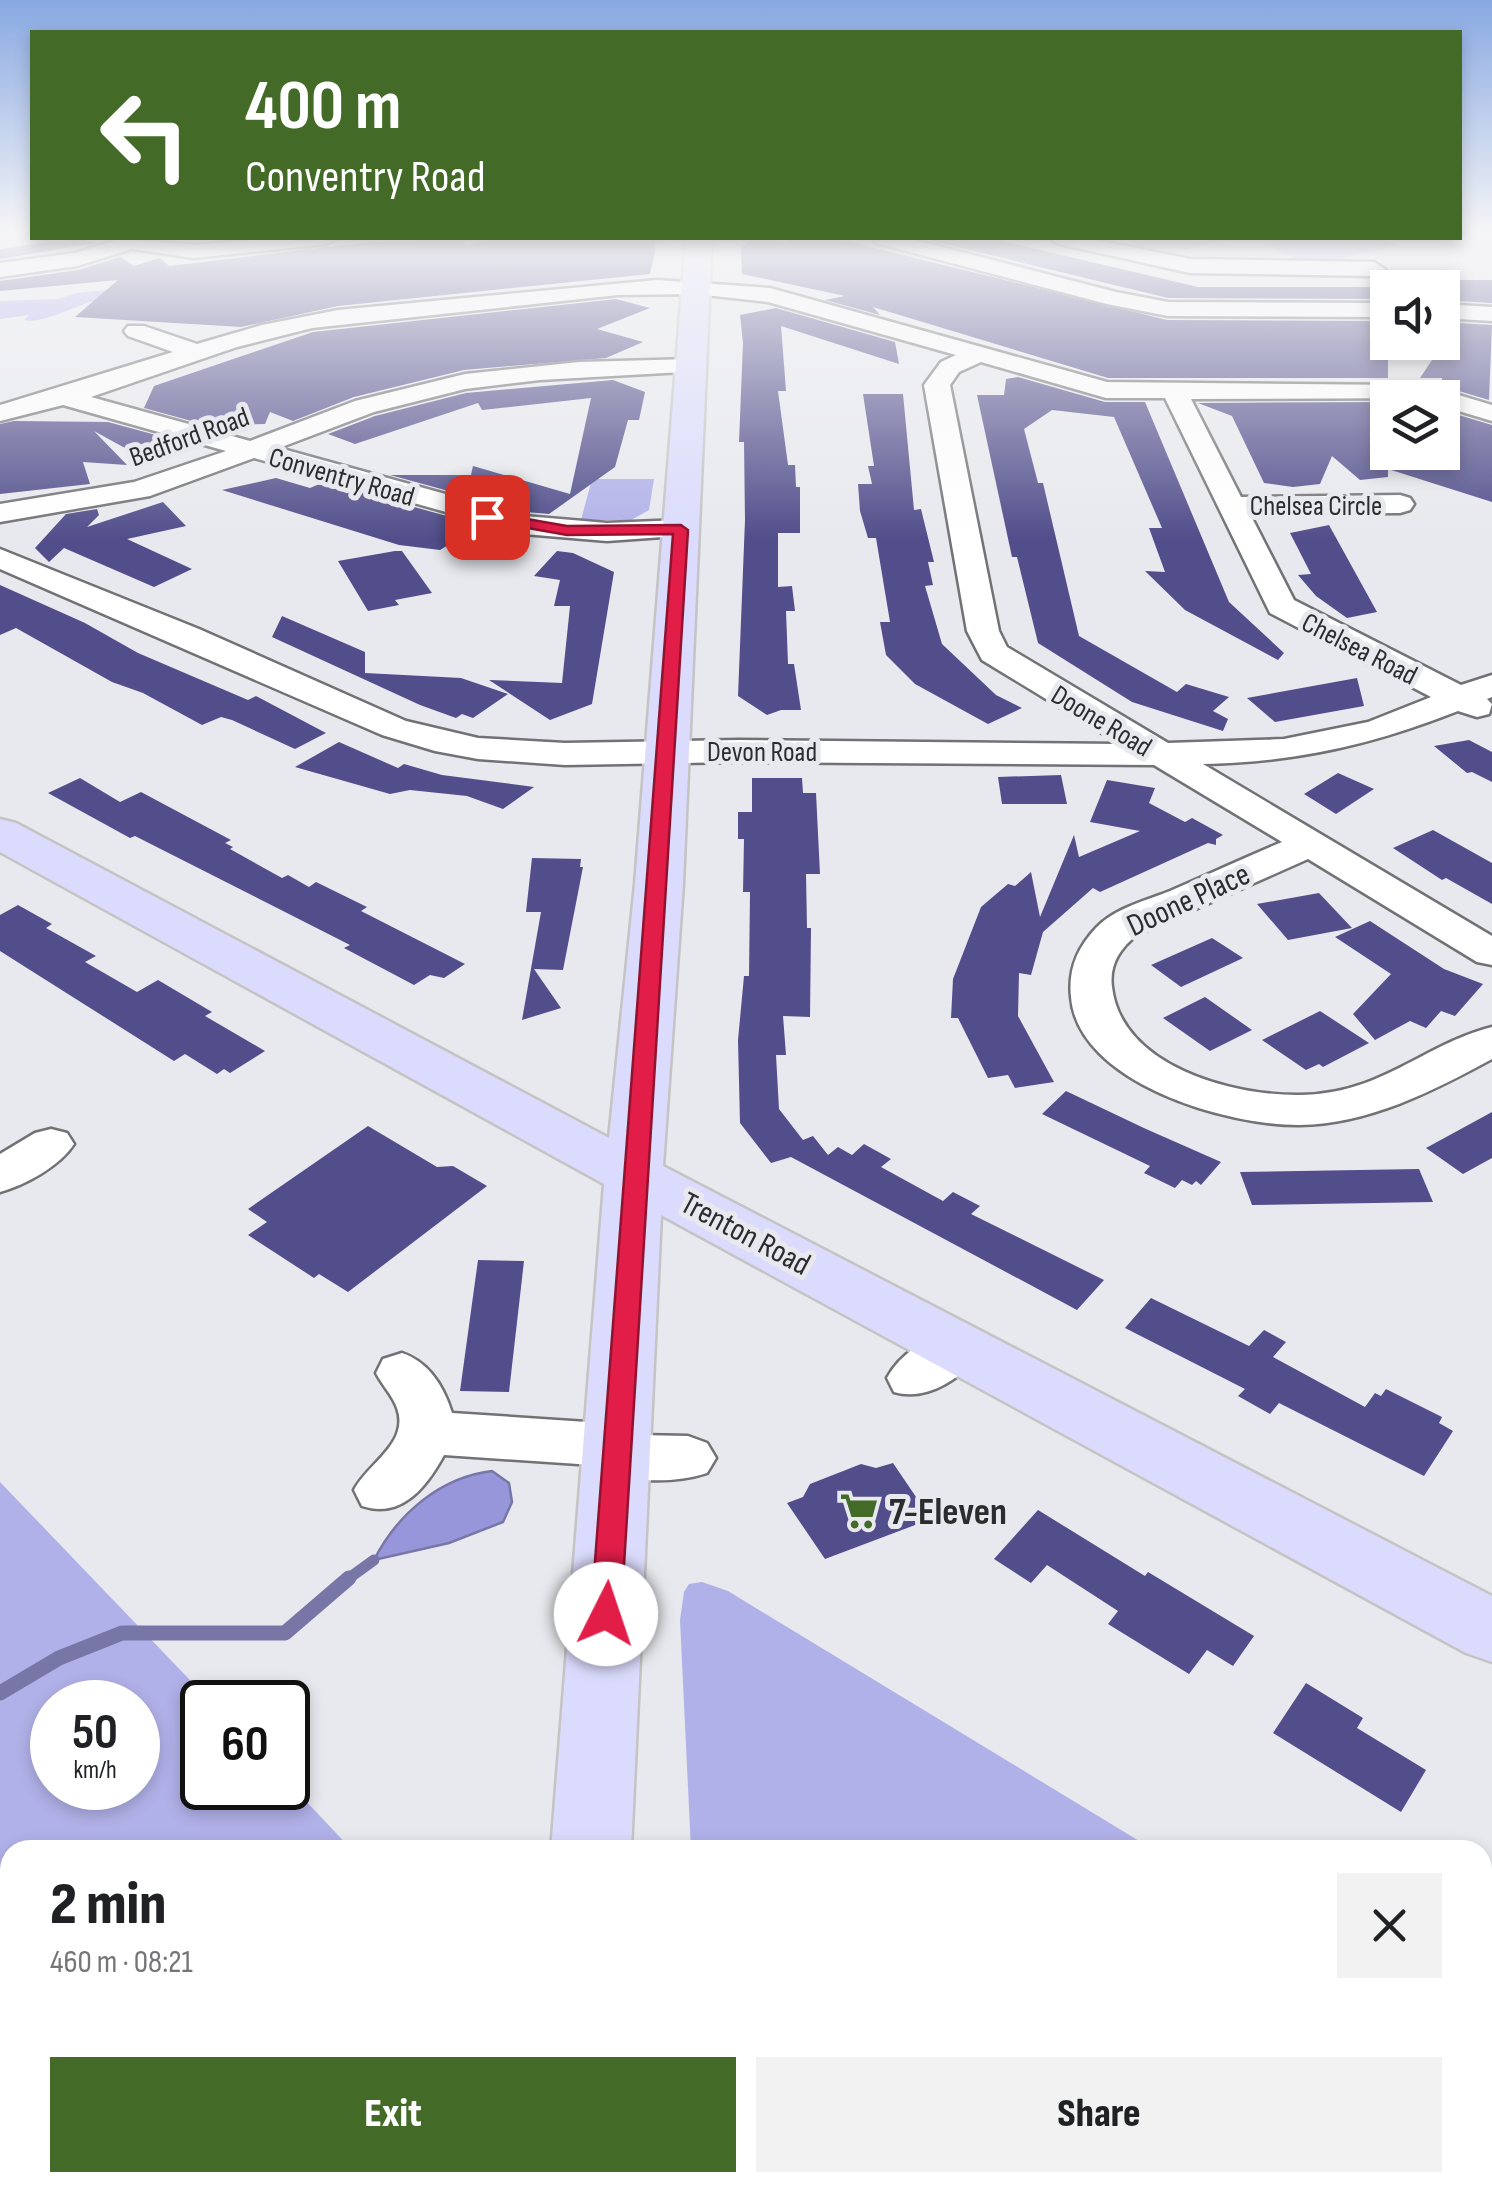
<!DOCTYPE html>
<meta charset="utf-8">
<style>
body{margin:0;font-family:"Sofia Sans Condensed",sans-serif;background:#f2f2f2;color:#202124;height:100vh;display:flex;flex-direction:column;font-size:38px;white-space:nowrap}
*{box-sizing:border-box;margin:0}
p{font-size:32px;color:#757577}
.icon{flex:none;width:55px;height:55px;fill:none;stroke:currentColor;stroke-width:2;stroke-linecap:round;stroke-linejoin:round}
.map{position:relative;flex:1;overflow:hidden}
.drawer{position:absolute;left:0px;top:1840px;width:1492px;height:352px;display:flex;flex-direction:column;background:#fff;border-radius:30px 30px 0 0;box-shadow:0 5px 15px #0003}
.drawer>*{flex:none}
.banner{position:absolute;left:30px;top:30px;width:1432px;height:210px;border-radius:0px;box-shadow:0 5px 15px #0003;background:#436b27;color:#fff;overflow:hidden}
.buttons{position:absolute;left:1370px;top:270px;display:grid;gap:20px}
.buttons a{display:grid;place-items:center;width:90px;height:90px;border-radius:0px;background:#fff;box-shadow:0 5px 15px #0003;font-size:50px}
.speed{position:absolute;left:30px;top:1680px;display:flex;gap:20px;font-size:50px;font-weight:700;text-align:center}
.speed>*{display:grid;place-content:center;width:130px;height:130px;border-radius:50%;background:#fff;box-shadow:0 5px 15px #0003;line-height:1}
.speed small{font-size:25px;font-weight:400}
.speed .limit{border:5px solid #111;border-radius:15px;background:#fff;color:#111}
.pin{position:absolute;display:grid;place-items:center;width:85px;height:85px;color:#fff;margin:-42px;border-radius:20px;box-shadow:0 5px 15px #0006}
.me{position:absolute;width:110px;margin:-55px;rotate:4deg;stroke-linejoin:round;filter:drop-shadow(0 0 8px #0008)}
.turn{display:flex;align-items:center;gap:35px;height:210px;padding:0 50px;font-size:45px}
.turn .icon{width:130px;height:130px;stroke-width:2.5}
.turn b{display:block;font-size:70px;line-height:85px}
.round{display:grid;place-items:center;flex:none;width:105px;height:105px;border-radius:0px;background:#f2f2f2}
.head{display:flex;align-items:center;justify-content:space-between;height:170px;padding:0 50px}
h1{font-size:60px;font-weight:800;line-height:75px}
.primary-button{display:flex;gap:20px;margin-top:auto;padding:20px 50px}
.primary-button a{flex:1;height:115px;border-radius:0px;background:#436b27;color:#fff;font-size:40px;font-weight:800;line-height:115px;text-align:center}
.primary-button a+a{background:#f2f2f2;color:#202124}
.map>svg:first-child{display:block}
</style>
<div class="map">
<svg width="1492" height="2191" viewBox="0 0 1492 2191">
<rect width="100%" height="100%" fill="#e8e9ee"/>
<g fill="#b1b1e9" fill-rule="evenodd">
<polygon points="1132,238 1237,238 1187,249 1134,250"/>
<polygon points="1270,238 1376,238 1398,244 1313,266 1273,248"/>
<polygon points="592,479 654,479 649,510 631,520 581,520"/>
<path d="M 0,1482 L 211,1702 L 202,1702 L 202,1788 L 288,1788 L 288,1782 L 352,1850 L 10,1850 L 10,2182 L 466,2183 L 465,2191 L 0,2191 ZM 138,1702 L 138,1788 L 52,1788 L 52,1702 Z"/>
<polygon points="702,1582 728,1591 1154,1850 691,1850 680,1620 684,1592 689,1584"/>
<polygon points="1483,2047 1492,2053 1492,2191 685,2191 685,2182 1482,2182"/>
</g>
<path fill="#adacf1" d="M 634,238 L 665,238 L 665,244 L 104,298 C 80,303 42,325 24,320 L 29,315 L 0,319 L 0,301 L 57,299 L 77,293 Z"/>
<path fill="#9896da" stroke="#7876a6" stroke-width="2.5" d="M 492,1471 L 509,1483 L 512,1502 L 503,1522 L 449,1543 L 374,1560 C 398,1513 441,1477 492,1471 Z"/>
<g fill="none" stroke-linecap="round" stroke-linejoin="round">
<polyline stroke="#7876a6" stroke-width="11" points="345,1581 374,1560"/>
<polyline stroke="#7876a6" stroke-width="15" points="0,1693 59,1658 122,1633 285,1633 349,1578"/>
</g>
<g fill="#514e8b">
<polygon points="76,238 96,243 0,259 0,249"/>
<polygon points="464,238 465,245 495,238 654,238 655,252 650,274 338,306 241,327 75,317 118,280 0,291 0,281 78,270 120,257 134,266 160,258 169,266 362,243"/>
<polygon points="754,238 788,242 790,238 834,238 1167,320 1388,321 1388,378 1108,378 873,307 880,315 825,300 845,296 742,274 741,247"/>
<polygon points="943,238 989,238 1198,287 1388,287 1388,299 1168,298 933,241"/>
<polygon points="1442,280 1492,280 1492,303 1442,300"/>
<polygon points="616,299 650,308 597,329 643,342 606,358 464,370 354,397 293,421 270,412 265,424 206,425 144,408 154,386 313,332"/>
<polygon points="776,308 895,342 899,364 781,326 786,391 778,391 788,465 795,465 796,487 800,487 800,533 778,533 778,587 792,586 795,611 786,611 788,664 794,664 801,710 781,710 767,715 738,696 745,520 744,442 739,442 743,343 740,315"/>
<polygon points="1442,322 1492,325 1489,400 1442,386 1442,378 1420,378 1442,345"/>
<polygon points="1018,377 1105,402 1145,402 1229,602 1284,653 1278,660 1185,610 1145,571 1165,572 1149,528 1162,528 1114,417 1052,410 1024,429 1038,483 1043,483 1079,636 1177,692 1186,684 1229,697 1213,711 1228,719 1223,731 1132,702 1038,643 1017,557 1012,557 977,395 1004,395 1006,379"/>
<polygon points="613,380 645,392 639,420 628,420 615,467 549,514 526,512 390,475 471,475 473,466 570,494 591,398 482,410 478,403 355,444 328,434 375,416 466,393"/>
<polygon points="863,394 903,394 914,510 921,509 934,562 928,562 933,585 925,586 942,644 996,695 1022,708 988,724 915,684 886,655 880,622 890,622 876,538 868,538 860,511 858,484 872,484 868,466 874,466"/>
<polygon points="1386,402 1388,459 1410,452 1442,452 1442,410 1492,425 1492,502 1388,469 1388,477 1360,480 1332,456 1320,484 1293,487 1264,483 1232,416 1198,403"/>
<polygon points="14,421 108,422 178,441 154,464 94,431 127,465 83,462 90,484 0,494 0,424"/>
<polygon points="276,478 310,488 324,482 519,536 491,557 450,544 440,550 399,545 222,490"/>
<polygon points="163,502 186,526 127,539 192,569 154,587 64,548 49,562 35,548 66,514 97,509 99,515 87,527"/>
<polygon points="1329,525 1377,612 1347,618 1316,596 1298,575 1311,574 1290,533"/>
<polygon points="395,551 402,551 432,593 395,600 399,605 368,611 338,561"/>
<polygon points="557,551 573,553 614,572 592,704 550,720 489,680 562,683 570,606 554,606 560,580 534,576"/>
<polygon points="0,585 85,623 138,653 248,700 256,696 326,733 295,749 232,720 221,717 202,725 143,693 112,682 16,628 0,635"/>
<polygon points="282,616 365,652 365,673 461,678 508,694 473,718 462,714 456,718 420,705 272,637"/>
<polygon points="1357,678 1364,706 1275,722 1247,698"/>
<polygon points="1469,740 1492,752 1492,782 1472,772 1467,773 1434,746"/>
<polygon points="339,742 398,768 404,764 442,775 534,787 503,809 467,796 410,790 390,794 295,767"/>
<polygon points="1338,773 1374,789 1336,814 1304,794"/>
<polygon points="1061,775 1067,804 1002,804 998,777"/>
<polygon points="80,778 120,802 141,792 231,840 225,843 233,847 230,849 282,878 288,875 309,887 316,882 367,907 361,911 465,964 444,978 430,975 414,985 344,948 350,945 135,836 130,838 48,793"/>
<polygon points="752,778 802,778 803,793 816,793 820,874 806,874 807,928 811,928 810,1017 783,1016 786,1055 776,1055 779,1109 803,1140 813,1136 828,1155 838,1147 852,1155 864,1144 891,1159 881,1167 943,1201 953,1192 980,1206 971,1214 1104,1280 1077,1310 791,1157 771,1163 740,1123 738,1040 744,976 749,976 750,892 743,892 744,839 738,839 738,812 752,812"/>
<polygon points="1107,780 1155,788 1149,803 1185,822 1192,818 1223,835 1216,839 1216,845 1208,843 1100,892 1093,888 1043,932 1031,975 1019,973 1018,1016 1054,1082 1015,1088 1008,1075 988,1078 958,1018 951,1018 953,979 981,907 1008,884 1015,886 1031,872 1040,917 1074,835 1079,857 1140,831 1090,822"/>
<polygon points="1433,830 1492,863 1492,904 1446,878 1442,880 1393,848"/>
<polygon points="532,858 581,859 580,867 583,867 563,970 534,969 561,1008 522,1020 541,912 526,912"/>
<polygon points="1319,893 1352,928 1288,940 1257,904"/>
<polygon points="18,905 52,924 46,928 96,956 85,962 137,992 158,980 212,1012 205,1016 265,1051 230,1073 224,1069 217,1074 185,1054 174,1061 0,951 0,915"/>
<polygon points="1370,921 1444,969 1483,984 1455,1016 1441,1011 1426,1028 1410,1021 1375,1040 1353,1014 1391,974 1335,937"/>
<polygon points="1212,938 1243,958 1181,987 1151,965"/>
<polygon points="1205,997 1252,1030 1210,1051 1163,1018"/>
<polygon points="1320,1011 1369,1043 1323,1067 1319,1064 1306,1070 1262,1040"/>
<polygon points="1066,1091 1146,1129 1221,1162 1201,1185 1196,1181 1192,1185 1182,1180 1175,1188 1144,1173 1150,1166 1042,1114"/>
<polygon points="1492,1112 1492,1158 1463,1174 1426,1148"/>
<polygon points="368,1126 437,1167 453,1166 487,1186 348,1292 319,1274 314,1278 248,1235 267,1222 248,1209"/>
<polygon points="1419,1169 1433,1202 1252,1205 1240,1172"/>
<polygon points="478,1260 524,1261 509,1392 460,1391"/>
<polygon points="1151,1298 1249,1346 1264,1330 1286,1342 1273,1357 1365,1407 1375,1393 1381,1396 1386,1389 1442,1417 1439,1423 1453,1431 1424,1476 1279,1403 1270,1414 1238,1396 1245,1389 1125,1328"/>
<polygon points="893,1463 931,1519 825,1559 787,1503 803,1497 810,1484 861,1464 876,1468"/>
<polygon points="1038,1510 1145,1576 1148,1572 1254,1636 1233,1666 1207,1650 1189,1674 1108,1624 1118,1611 1047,1565 1031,1583 994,1559"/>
<polygon points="1306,1683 1363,1718 1357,1728 1426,1770 1401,1812 1273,1733"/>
</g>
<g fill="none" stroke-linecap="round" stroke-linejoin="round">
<g stroke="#717176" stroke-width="5">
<g id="minor">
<polygon points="112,238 194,245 283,238 337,238 326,244 194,258 132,249 77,266 0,277 0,263 75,253 114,241"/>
<polygon points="873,238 907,238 1116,292 1168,302 1388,303 1388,317 1168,316 1107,304 876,243"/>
<polygon points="1048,238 1087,238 1190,259 1374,262 1385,269 1374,276 1190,273 1059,244"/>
<path d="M 657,280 L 770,288 L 1107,382 L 1402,385 L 1442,390 L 1492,405 L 1492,421 L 1442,406 L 1442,398 L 1191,399 L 1241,497 L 1400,495 L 1410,498 L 1414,504 L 1410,510 L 1400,513 L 1250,514 L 1294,600 L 1461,685 L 1492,675 L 1492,697 L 1487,699 L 1492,704 L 1489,714 L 1477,717 L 1458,711 C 1372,745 1296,762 1203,764 L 1492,936 L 1492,965 L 1477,962 L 1308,859 L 1137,935 C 1120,948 1109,965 1112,987 C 1121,1066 1232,1096 1300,1095 C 1382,1094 1422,1045 1492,1027 L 1492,1059 C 1433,1091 1369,1124 1300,1125 C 1228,1126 1078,1083 1071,997 C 1068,970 1077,948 1096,928 C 1115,908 1145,901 1170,891 C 1207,875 1244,858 1282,842 L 1154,765 L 739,762 L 565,765 L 478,759 L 435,751 L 382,735 L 0,569 L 0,549 L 199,629 L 406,721 L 478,738 L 565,743 L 739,740 L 1120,744 L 982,660 L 967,631 L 924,385 L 941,362 L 956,355 L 768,302 L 696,294 L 618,295 L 312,328 L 237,347 L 91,397 L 250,441 L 355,401 L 465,374 L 579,362 L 692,359 L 701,361 L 704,366 L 701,371 L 540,380 L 465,389 L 374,412 L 279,448 L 525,516 L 607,523 L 681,520 L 691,523 L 696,529 L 691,535 L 607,541 L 524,534 L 254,458 L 150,496 L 0,522 L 0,504 L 134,482 L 226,451 L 63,405 L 0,421 L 0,405 L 173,352 L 128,336 L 124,331 L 128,326 L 144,326 L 197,344 L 262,325 L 338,310 ZM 981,362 L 1106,398 L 1165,398 L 1270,613 L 1431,697 L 1368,722 L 1284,739 L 1168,743 L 1007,647 L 999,631 L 950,385 L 959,372 Z"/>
<polygon points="1442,304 1492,307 1492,321 1442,318"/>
<path d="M 51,1129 L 67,1133 L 74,1144 C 60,1166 25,1185 0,1192 L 0,1154 L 35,1133 Z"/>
<path d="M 958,1327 L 976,1332 L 984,1346 C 967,1376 928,1402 894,1392 L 887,1378 C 900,1353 931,1335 958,1327 Z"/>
<path d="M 402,1353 C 429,1362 444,1387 452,1413 L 617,1424 L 636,1430 L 639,1435 L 688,1436 L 707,1443 L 716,1458 L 707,1473 C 674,1484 630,1482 597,1471 L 593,1465 L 444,1455 C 426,1488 401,1519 362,1506 L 354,1490 C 368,1463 410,1443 397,1408 C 393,1396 382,1385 376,1373 L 383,1359 Z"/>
</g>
</g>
<g stroke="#c4c4c4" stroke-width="5">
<g id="major">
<polygon points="686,238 712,238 683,884 663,1166 1492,1596 1492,1662 1466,1653 661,1215 631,1850 551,1850 604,1184 0,852 0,819 16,823 609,1138 635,884"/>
<polygon points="524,2182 616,2182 615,2191 523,2191"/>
</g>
</g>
<use href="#minor" fill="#fff" fill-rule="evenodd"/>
<use href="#major" fill="#dbdbfd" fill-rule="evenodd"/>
</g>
<linearGradient id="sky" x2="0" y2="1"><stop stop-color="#88a8e2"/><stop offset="0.43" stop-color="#f5f5f7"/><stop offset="1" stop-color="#f5f5f7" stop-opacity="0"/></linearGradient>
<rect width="1492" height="539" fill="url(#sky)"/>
<polygon fill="#e11d48" stroke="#92132f" stroke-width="2.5" points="487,512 567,526 681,525 688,530 621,1614 617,1622 606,1626 595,1622 591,1614 673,534 567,535 482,520 479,517"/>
<defs>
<g id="supermarket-bare" transform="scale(3)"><path d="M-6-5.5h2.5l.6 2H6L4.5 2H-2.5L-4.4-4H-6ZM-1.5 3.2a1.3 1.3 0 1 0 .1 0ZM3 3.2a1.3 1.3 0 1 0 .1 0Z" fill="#436b27" stroke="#e8e9ee" stroke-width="2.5" paint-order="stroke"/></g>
</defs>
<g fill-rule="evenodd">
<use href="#supermarket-bare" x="859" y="1511"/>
</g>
<g text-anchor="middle" stroke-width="10" stroke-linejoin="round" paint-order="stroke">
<g font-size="28" fill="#2c2c2e" stroke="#e8e9ee">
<text transform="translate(189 436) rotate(-20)" y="10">Bedford Road</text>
<text transform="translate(342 476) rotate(16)" y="10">Conventry Road</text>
<text x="1316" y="515">Chelsea Circle</text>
<text transform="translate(1360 648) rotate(27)" y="10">Chelsea Road</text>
<text transform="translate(1102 720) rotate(31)" y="10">Doone Road</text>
<text x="762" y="761">Devon Road</text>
</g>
<g font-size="32" fill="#2c2c2e" stroke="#e8e9ee">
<text transform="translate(1188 899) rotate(-25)" y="11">Doone Place</text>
<text transform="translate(746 1233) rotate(28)" y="11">Trenton Road</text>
</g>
<g font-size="38" font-weight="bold" fill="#2c2c2e" stroke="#e8e9ee" text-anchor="start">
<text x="889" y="1524">7-Eleven</text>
</g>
</g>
</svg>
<div class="buttons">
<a><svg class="icon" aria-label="sound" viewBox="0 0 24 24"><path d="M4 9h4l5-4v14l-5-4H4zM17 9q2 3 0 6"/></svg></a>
<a><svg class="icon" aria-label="layers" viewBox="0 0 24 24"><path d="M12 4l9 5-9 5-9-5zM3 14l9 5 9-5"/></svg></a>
</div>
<div class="speed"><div>50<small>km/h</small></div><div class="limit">60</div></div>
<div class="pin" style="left:487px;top:517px;background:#d93025"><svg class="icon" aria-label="arrive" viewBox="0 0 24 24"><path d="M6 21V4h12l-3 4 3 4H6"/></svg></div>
<svg class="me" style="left:606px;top:1614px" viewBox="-20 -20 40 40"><circle r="19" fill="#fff"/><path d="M0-13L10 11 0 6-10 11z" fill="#e11d48"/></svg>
<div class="banner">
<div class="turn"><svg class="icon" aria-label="left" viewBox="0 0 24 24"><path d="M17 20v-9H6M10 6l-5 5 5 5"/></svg><div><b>400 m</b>Conventry Road</div></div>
</div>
<section class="drawer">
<div class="head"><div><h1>2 min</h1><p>460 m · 08:21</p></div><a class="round"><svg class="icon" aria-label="close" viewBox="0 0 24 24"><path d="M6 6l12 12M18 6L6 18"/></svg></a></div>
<div class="primary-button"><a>Exit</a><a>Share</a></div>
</section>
</div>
